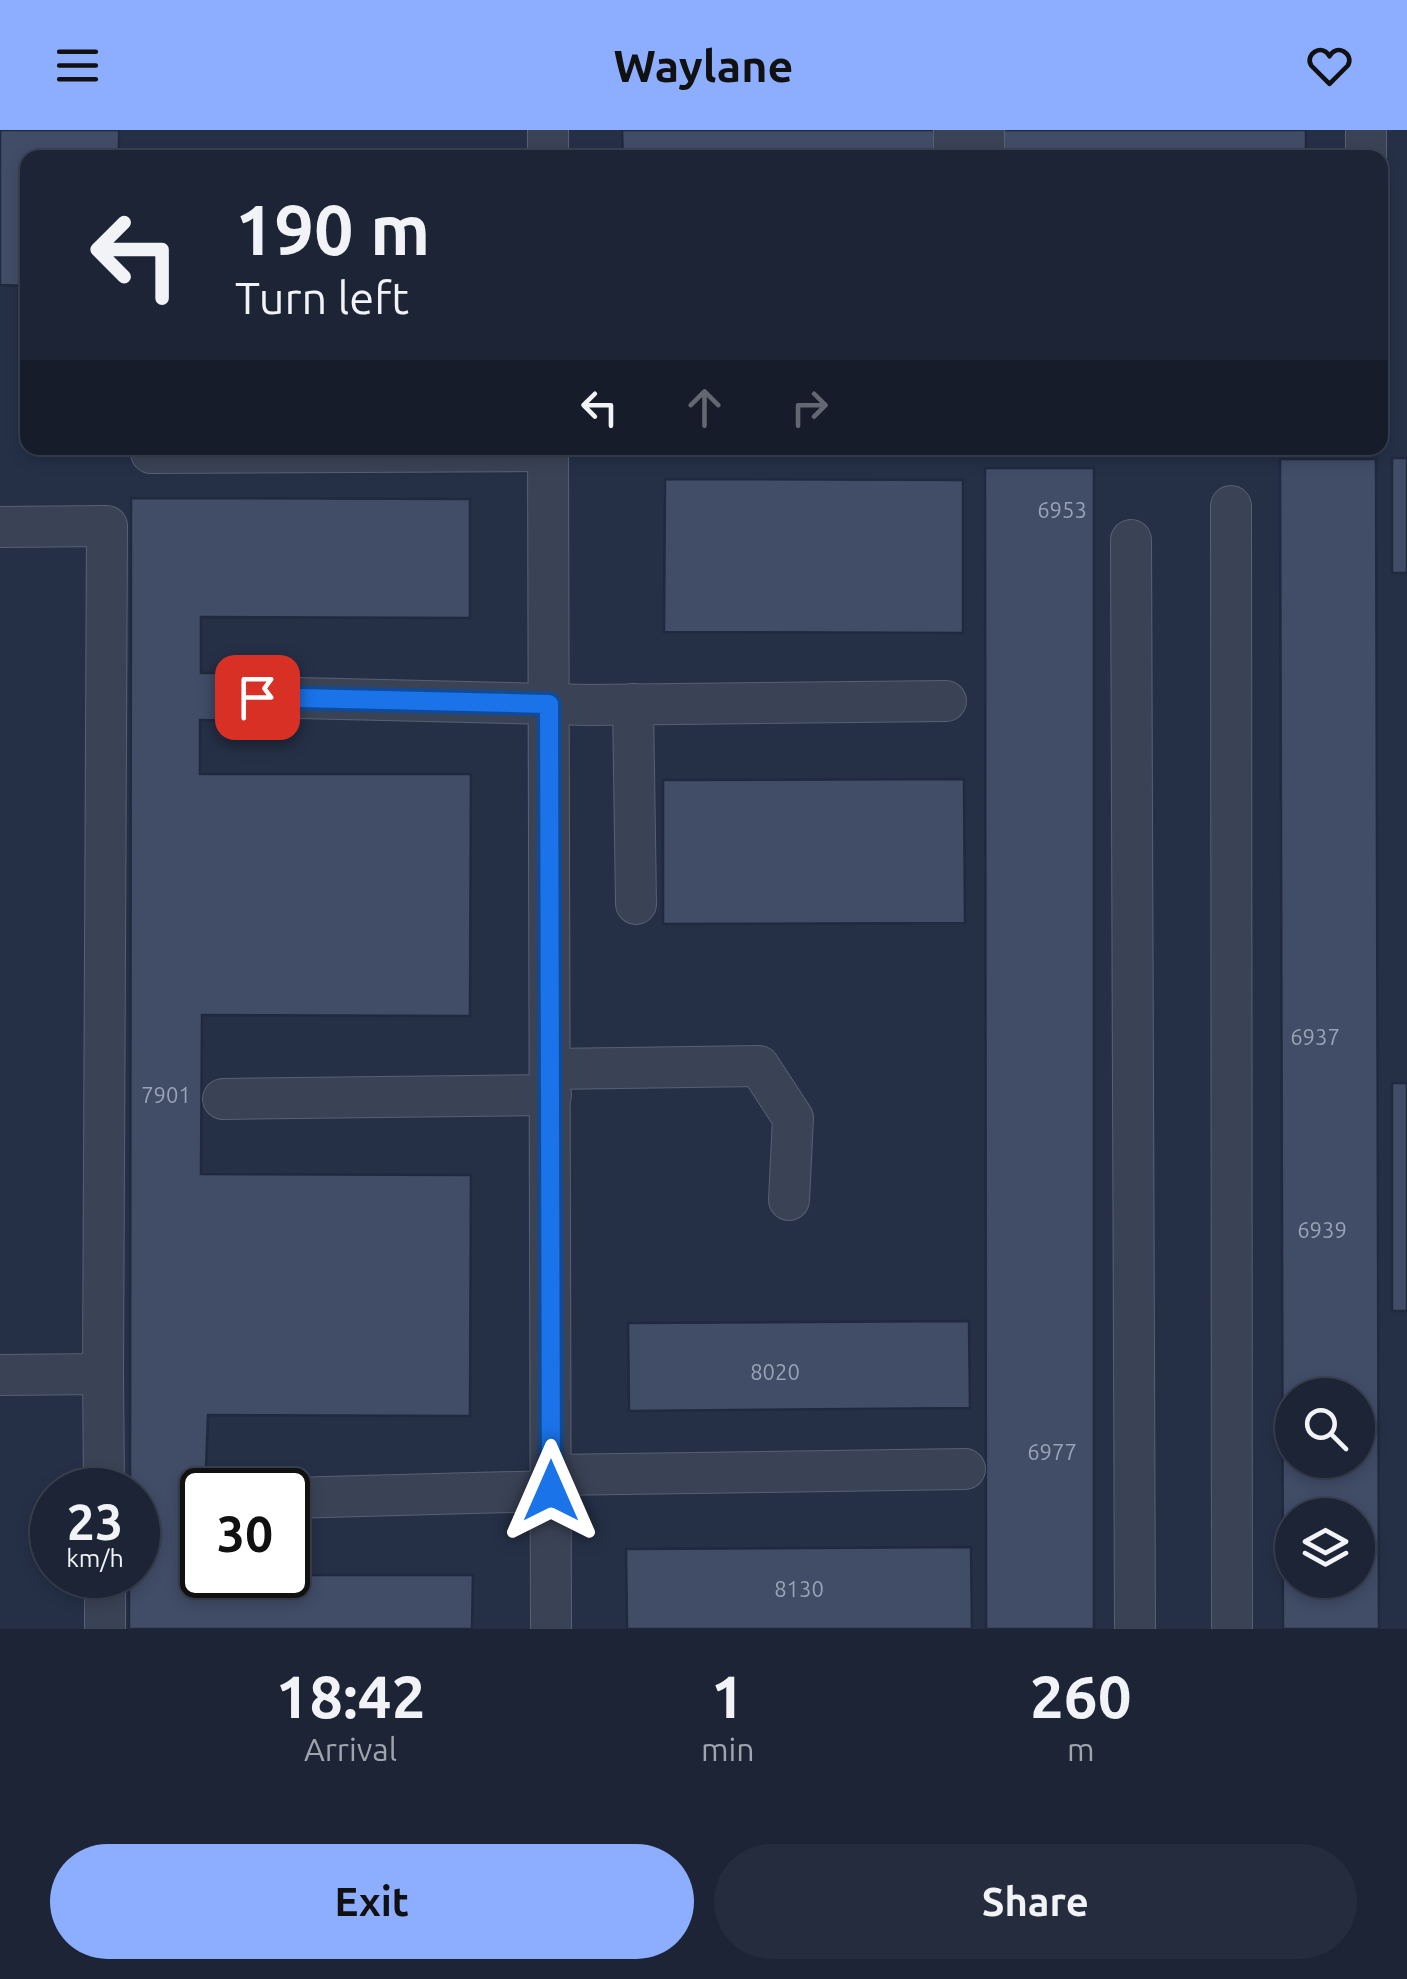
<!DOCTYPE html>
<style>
body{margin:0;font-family:Ubuntu,sans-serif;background:#252c3d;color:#f1f3f6;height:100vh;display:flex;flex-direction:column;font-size:38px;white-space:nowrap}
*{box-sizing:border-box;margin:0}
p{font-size:32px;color:#a0a4ad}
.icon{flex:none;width:55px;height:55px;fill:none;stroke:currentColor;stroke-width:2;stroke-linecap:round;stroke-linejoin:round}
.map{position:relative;height:1499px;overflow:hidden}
.drawer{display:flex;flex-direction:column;background:#1c2435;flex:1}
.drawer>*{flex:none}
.top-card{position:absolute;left:20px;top:20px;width:1368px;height:305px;border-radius:20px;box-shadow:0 5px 15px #0003,0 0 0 2px #3a4150;background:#1c2435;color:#f1f3f6;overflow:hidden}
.fabs{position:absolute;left:1275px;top:1248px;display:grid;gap:20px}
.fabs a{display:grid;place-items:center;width:100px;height:100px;border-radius:50%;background:#1c2435;box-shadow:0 5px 15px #0003,0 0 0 2px #3a4150;font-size:50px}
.speed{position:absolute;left:30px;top:1338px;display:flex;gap:20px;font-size:50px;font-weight:700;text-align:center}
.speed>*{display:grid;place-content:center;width:130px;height:130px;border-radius:50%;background:#1c2435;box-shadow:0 5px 15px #0003,0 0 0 2px #3a4150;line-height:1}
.speed small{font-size:25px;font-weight:400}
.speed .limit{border:5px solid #111;border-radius:15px;background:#fff;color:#111}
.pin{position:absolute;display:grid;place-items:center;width:85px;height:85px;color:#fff;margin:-42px;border-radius:20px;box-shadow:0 5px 15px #0006}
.me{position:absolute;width:110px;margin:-55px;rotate:0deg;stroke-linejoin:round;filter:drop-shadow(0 0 8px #0008)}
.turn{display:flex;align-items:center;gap:35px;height:210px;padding:0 50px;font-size:45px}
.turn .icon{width:130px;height:130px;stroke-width:2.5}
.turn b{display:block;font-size:70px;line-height:85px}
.lanes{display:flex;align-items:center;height:95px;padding:0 50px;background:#0003;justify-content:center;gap:50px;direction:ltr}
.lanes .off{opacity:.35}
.eta{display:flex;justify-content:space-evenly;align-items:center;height:170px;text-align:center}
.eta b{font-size:60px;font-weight:600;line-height:70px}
.cta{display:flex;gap:20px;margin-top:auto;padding:20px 50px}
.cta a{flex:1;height:115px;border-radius:60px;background:#8dadff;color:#111;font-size:40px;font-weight:600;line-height:115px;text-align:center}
.cta a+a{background:#252c3d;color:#f1f3f6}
header{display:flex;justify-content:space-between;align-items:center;height:130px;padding:0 50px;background:#8dadff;color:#111;font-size:45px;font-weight:600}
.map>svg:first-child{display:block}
</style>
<header><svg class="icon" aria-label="menu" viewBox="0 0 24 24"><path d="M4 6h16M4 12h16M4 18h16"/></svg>Waylane<svg class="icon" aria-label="heart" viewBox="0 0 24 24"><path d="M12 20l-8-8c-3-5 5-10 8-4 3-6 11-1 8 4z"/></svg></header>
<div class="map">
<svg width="1407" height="1499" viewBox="0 0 1407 1499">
<rect width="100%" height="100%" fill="#253047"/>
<g fill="#414c67" stroke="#20293d" stroke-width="2.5" fill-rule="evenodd">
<polygon points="0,0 119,0 119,28 28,28 28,156 0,155"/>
<polygon points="622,0 934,0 935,28 623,28"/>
<polygon points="1000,0 1306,0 1306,28 1001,28"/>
<rect x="1392" y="328" width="15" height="115"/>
<path d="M 1280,329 L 1376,329 L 1379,1499 L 1283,1499 ZM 1292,1265 L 1358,1265 L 1358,1330 L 1292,1330 ZM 1292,1385 L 1358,1385 L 1358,1450 L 1292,1450 Z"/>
<polygon points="985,338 1094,338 1094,1499 986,1499"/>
<polygon points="665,349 963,350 963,503 664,502"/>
<polygon points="131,368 470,369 470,488 201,487 201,543 248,543 248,591 200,590 200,644 471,644 470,886 202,885 201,1044 471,1045 470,1286 208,1285 202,1445 473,1445 472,1499 129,1499 129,1445 138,1445 138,1360 130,1360"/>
<polygon points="964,649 965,793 663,794 663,650"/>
<rect x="1392" y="953" width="15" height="228"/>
<polygon points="969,1191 970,1278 629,1281 628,1193"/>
<polygon points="971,1417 972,1499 627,1499 626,1419"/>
</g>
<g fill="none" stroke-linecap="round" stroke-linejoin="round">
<g stroke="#586073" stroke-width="42">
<g id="minor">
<polyline points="548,0 548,28"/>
<polyline points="954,0 954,28"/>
<polyline points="984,0 984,28"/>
<polyline points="1366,28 1366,0"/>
<polyline points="151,318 151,323 548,321"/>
<polyline points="548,318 551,1499"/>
<polyline points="1231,376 1232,1499"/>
<polyline points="0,397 107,396 103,1244"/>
<polyline points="1131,410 1135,1499"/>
<polyline points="257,567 589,575 946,571"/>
<polyline points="633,574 636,774"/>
<polyline points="551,939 759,936 793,988 789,1070"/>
<polyline points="223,969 551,965"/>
<polyline points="0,1245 103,1244 104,1360"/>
<polyline points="551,1345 965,1339"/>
<polyline points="288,1368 551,1361"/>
<polyline points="105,1445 105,1499"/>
</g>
</g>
<use href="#minor" stroke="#3a4356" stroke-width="40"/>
</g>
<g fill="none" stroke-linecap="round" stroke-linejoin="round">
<g stroke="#114b97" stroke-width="25">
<polyline id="route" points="257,567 549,574 551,1361"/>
</g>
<use href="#route" stroke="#1a73e8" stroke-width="18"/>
</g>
<g text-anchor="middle" stroke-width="8" stroke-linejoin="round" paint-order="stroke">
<g font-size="22" fill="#9aa2b5">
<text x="1062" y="388">6953</text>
<text x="1315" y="915">6937</text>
<text x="166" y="973">7901</text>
<text x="1322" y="1108">6939</text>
<text x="775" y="1250">8020</text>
<text x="1052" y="1330">6977</text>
<text x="799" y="1467">8130</text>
</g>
</g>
</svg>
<div class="fabs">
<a><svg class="icon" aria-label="search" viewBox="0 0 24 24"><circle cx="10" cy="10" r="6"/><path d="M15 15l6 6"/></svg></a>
<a><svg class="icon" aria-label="layers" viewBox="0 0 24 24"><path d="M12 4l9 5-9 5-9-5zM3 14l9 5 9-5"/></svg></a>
</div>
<div class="speed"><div>23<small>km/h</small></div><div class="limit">30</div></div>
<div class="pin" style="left:257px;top:567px;background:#d93025"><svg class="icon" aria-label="arrive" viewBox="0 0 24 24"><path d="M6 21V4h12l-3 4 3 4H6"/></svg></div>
<svg class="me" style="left:551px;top:1361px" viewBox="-20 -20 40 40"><path d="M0-17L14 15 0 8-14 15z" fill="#1a73e8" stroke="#fff" stroke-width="4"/></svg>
<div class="top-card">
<div class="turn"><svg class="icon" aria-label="left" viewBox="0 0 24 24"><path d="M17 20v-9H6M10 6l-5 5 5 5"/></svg><div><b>190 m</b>Turn left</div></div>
<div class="lanes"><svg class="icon" aria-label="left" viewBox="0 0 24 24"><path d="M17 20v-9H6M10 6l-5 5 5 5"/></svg><svg class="icon off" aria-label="ahead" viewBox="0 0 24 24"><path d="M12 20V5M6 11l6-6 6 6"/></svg><svg class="icon off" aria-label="right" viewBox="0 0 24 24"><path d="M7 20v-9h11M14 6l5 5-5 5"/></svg></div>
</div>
</div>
<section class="drawer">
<div class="eta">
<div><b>18:42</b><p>Arrival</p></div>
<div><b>1</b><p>min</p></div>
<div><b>260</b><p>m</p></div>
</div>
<div class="cta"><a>Exit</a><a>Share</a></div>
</section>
